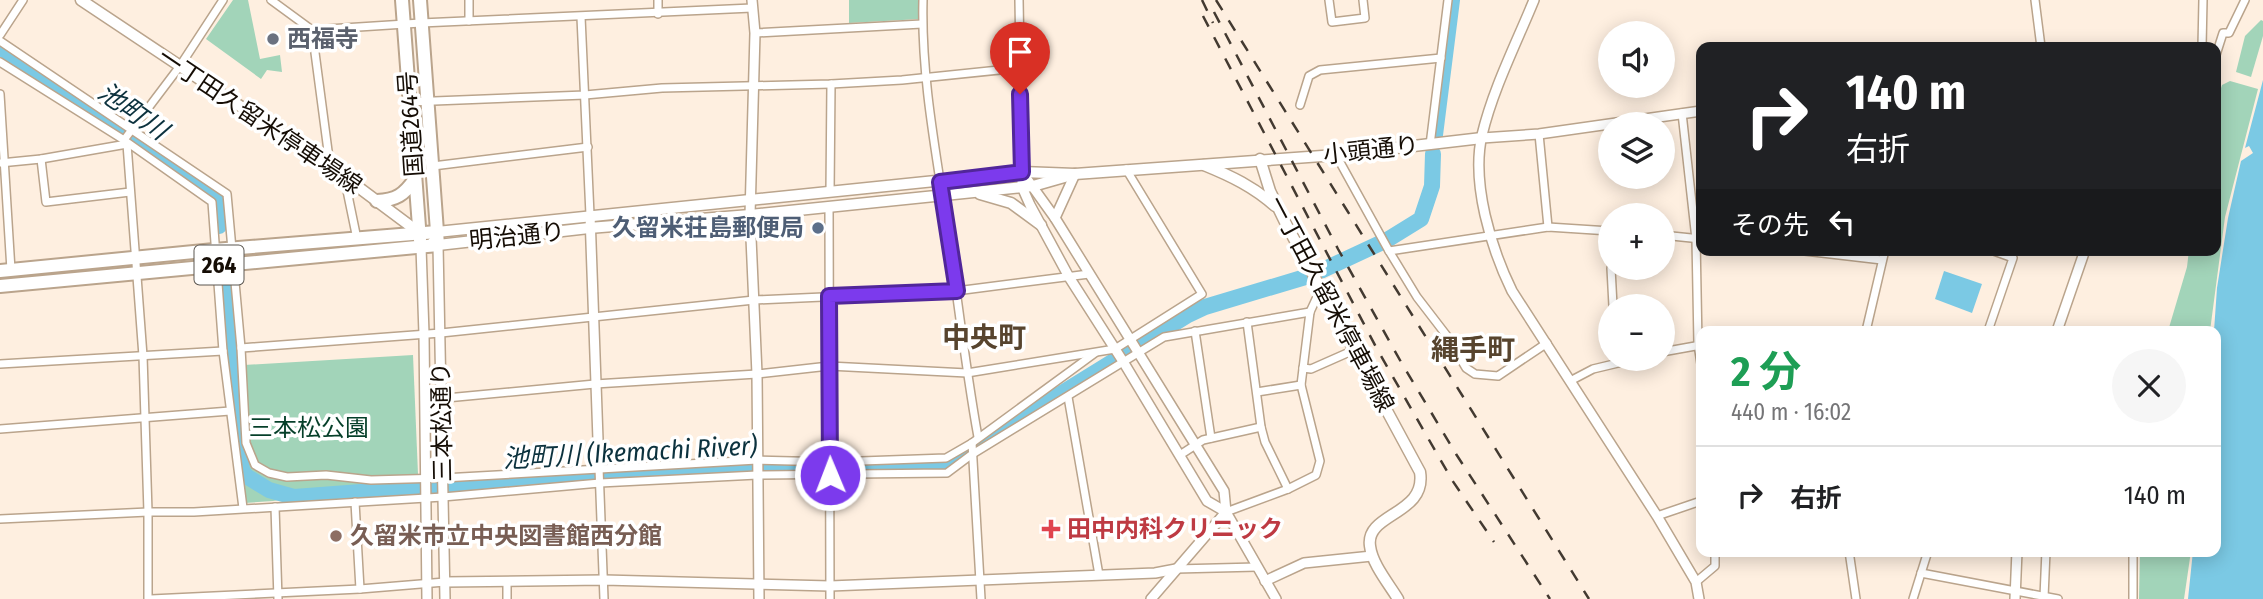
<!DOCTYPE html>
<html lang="ja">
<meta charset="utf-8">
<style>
body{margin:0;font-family:"Fira Sans Condensed","Noto Sans JP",sans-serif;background:#f6f6f6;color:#202124;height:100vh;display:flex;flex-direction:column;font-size:26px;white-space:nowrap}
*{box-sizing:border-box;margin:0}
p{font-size:23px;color:#757577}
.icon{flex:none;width:38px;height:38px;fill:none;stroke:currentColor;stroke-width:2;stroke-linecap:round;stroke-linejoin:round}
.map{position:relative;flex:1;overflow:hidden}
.sheet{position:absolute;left:1696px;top:326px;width:525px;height:231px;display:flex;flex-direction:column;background:#fff;border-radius:14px;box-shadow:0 4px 18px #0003}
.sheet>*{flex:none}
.hud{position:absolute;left:1696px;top:42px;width:525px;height:214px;border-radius:14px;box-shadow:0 4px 18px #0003;background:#202124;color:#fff;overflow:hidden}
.controls{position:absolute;left:1598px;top:21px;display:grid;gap:14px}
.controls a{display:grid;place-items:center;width:77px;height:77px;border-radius:50%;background:#fff;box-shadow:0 4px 18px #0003;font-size:35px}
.pin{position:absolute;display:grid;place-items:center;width:60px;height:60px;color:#fff;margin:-72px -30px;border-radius:50% 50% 50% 0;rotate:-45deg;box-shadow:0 0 7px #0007}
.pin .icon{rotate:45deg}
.me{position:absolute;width:77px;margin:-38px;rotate:359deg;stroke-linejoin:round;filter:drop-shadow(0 0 5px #0008)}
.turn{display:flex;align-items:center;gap:24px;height:147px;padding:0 35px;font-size:32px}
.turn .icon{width:91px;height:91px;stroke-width:2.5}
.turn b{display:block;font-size:49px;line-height:60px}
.then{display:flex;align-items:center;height:66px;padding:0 35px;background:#0003;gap:14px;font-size:26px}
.round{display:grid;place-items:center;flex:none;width:74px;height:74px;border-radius:37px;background:#f6f6f6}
.head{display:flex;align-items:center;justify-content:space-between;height:119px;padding:0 35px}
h1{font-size:42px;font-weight:700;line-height:52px;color:#1e9e55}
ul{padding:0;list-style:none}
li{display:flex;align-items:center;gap:21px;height:98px;padding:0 35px;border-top:2px solid #e0e0e0}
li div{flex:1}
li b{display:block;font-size:26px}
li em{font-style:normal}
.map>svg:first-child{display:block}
</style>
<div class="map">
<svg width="2263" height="599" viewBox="0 0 2263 599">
<rect width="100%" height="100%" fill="#feefe0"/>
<g fill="#a2d4b9">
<polygon points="233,0 248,0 260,59 280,55 282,72 267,70 261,79 206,39"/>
<polygon points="849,0 920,0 920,19 849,23"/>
<polygon points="2261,20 2263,21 2263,36 2251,77 2236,72 2245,36"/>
<polygon points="2230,81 2258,89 2225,217 2210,331 2168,331 2187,267 2189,250 2216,250 2216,103 2222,85"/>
<polygon points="413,355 418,474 415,478 273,501 245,503 228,366"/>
<polygon points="2140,551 2191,551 2184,599 2139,599"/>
</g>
<g fill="#7bc9e4">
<polygon points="2263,80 2263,599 2188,599 2193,551 2216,551 2214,331 2217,288 2228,218 2241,161 2253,153 2249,146 2245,148"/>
<polygon points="1944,271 1982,284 1972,313 1935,299"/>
</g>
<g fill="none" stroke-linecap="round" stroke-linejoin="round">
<g stroke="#7bc9e4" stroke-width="16">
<polyline points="0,47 217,201 219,226"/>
<polyline points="1435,135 1452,0"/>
<polyline points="225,284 242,470 246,476 269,490 294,497 401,489 457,488 589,476 772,468 940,466 952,461 1188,315 1205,307 1312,275 1387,240 1421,219 1432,186 1433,154"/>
</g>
<g stroke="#baa48c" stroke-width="10">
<g id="minor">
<polyline points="271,0 312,30 421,23 752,8"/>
<polyline points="658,0 658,14"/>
<path d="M 923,0 C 921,73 935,147 946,219 C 957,292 965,365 978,437"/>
<polyline points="1019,0 1022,172"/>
<polyline points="1329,0 1332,22 1365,18 1363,0"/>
<polyline points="2035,0 2041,47"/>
<polyline points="581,17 590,215"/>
<polyline points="469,21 469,0"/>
<polyline points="312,30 330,166"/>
<polyline points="755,33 922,24"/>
<polyline points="0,35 23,0"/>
<polyline points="0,41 227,194 241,348 246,443 255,465 269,473 287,477 326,475 371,480 443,478 757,460 833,462 946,458 972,443 1095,353"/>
<polyline points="2202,47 2203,0"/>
<polyline points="2216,55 2223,33 2229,33 2245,0"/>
<polyline points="0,62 124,140 212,202 223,351 243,508"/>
<polyline points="0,94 11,270"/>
<polyline points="409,102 585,95 662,88 831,84 902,80 1019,68"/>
<polyline points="1300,105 1309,76 1320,70 1441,58"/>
<polyline points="1682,113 1696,239 1698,344 1701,364"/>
<polyline points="1539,134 1548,227"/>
<polyline points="124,140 180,66 223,0"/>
<polyline points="127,144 143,356 148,512 148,599"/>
<polyline points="1430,145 1448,0"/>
<polyline points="1336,155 1389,251 1417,297 1447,336 1466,368 1475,374 1498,376 1547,343"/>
<polyline points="41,159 46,202 130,192"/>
<polyline points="0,163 41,159 127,144"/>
<polyline points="433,166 588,147"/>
<polyline points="344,176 357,239"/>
<polyline points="830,192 831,84"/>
<polyline points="829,206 830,599"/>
<polyline points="1609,231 1610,246"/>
<polyline points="1662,235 1701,239"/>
<polyline points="1796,250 1882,260"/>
<polyline points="1389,251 1548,227 1610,231"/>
<polyline points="1611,268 1613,306"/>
<polyline points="1247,322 1261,427 1265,442 1288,489"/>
<polyline points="1195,331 1211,438"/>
<polyline points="1866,331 1885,250"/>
<polyline points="1988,331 2013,258 1991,250"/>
<polyline points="241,348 441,333 754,300 956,291 1089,274"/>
<polyline points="1662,352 1701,345"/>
<polyline points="0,364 223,351"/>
<polyline points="1303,368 1311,369 1354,350"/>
<polyline points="1572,380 1593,369 1635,359"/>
<polyline points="1257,392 1301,385"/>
<polyline points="1068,397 1099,575"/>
<polyline points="425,400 595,384 757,374 829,366 967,373 1115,349 1202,294 1126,169"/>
<polyline points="0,429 230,411"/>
<polyline points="972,443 981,599"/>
<polyline points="1180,455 1203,440 1261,427"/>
<polyline points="599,468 604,599"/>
<polyline points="355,502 360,589"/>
<polyline points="275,507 278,599"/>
<polyline points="1226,512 1288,489 1316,475 1320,461 1301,385 1310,312 1316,299 1322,293"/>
<polyline points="1657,516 1701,501"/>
<polyline points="0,519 148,512 194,512 443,497 600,483 757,475 947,473 971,455 1164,337 1310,312"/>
<polyline points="1849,551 1856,599"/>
<polyline points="1176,569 1257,567"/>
<polyline points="1921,573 2058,599"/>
<polyline points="1696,582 1715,566 1715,551"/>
<polyline points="2044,597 2046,551"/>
<polyline points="151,599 360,589 445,582"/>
<polyline points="507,599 507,582"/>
<polyline points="1913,599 1928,551"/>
<polyline points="2133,599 2133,551"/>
</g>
</g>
<g stroke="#baa48c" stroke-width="12">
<g id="tertiary">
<polyline points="752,0 755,33 750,215 757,374 759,599"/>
<path d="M 1534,0 C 1516,44 1493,89 1482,135 C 1471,183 1491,248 1512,291 L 1657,516 L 1696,582 L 1699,599"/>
<polyline points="1482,138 1539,134 1701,111"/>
<polyline points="1022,172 1055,218 1224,491 1226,512 1276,599"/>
<polyline points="1022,180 1022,187 1030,205 1069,277 1124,363 1207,501 1226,512"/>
<polyline points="590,215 599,468"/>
<polyline points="1055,218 1075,174"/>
<polyline points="438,245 445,599"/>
<polyline points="421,247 424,334 427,599"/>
<polyline points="2057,331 2085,250"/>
<polyline points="1265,581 1304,563 1372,556"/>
<polyline points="445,582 604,580 830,586 1155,573 1176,569"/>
<polyline points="1151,599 1226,512"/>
<polyline points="2015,599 2017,551"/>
</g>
</g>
<g stroke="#baa48c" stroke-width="13">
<g id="secondary">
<polyline points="81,0 330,166 421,234"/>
<path d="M 1260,159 L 1270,191 L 1286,224 L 1420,472 C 1427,515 1365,513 1370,546 C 1372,564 1389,584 1398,599"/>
<path d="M 1204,165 C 1231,176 1254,187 1275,206"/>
<polyline points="980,194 1011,203 1041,225"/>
<polyline points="437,232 1022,172 1075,174 1336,155 1482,138"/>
<polyline points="433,242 438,245 589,228 750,215 1033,186 1075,174"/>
</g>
</g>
<g stroke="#baa48c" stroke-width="16">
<g id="trunk">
<polyline points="402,0 420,240"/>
<path d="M 377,201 C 396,200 404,195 415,179"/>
<polyline points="0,271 214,250 437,232"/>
<polyline points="0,286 438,245 420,0"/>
</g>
</g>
<use href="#minor" stroke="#fff" stroke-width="7"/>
<use href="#tertiary" stroke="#fff" stroke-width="9"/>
<use href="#secondary" stroke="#fff" stroke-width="10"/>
<use href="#trunk" stroke="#fff" stroke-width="12"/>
<g stroke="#433a31" stroke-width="2.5" stroke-dasharray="12 12" stroke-linecap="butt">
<polyline points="1202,0 1213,23"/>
<polyline points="1216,0 1589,599"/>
<polyline points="1214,12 1338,249 1401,362 1456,454 1550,599"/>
<polyline points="1203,16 1377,349 1452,480 1494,542"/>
</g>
</g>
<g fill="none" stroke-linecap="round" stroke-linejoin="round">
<g stroke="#51269a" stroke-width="18">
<polyline id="route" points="830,475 829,296 957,291 940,182 1022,172 1020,94"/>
</g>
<use href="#route" stroke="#7c3aed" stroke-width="12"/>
</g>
<circle fill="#6b7280" stroke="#fff" stroke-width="2.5" cx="273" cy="39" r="7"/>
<circle fill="#5c6f8a" stroke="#fff" stroke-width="2.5" cx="818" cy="228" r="7"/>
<path fill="#e0444e" stroke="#fff" stroke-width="2.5" d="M1047.5 518.5h7v7h7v7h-7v7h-7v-7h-7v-7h7z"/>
<circle fill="#8d6e63" stroke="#fff" stroke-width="2.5" cx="336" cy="536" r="7"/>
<g text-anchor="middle" stroke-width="7" stroke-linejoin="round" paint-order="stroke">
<rect fill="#fff" stroke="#5b5650" stroke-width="2" x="194.5" y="245.5" width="49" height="39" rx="5"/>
<g font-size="23" font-weight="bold" fill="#150d05">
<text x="219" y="273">264</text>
</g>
<g font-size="24" font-weight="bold" fill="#5b616d" stroke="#fff" text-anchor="start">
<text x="287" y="47">西福寺</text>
</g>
<g font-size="24" fill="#150d05" stroke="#fff">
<text transform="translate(260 121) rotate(34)" y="8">一丁田久留米停車場線</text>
<text transform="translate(411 124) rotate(-94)" y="8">国道264号</text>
<text transform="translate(1371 150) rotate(-6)" y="8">小頭通り</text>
<text transform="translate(517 236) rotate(-6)" y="8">明治通り</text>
<text transform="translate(1331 304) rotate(62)" y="8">一丁田久留米停車場線</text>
<text transform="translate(442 422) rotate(-91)" y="8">三本松通り</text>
</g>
<g font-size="24" font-weight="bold" fill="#4e5e75" stroke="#fff" text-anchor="end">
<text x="804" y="236">久留米荘島郵便局</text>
</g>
<g font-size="24" fill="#053f29" stroke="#fff">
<text x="309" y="436">三本松公園</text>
</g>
<g font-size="24" font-weight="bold" fill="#be3a42" stroke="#fff" text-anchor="start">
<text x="1067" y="537">田中内科クリニック</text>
</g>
<g font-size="24" font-weight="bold" fill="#785e54" stroke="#fff" text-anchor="start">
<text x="350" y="544">久留米市立中央図書館西分館</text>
</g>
<g font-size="26" font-style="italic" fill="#0c323e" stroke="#fff">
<text transform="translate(133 111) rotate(35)" y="9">池町川</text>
<text transform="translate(630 452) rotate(-3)" y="9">池町川 (Ikemachi River)</text>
</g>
<g font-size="28" font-weight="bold" fill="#57442e" stroke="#fff">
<text x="984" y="347">中央町</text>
<text x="1473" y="359">縄手町</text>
</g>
</g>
</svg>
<div class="controls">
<a><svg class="icon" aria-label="sound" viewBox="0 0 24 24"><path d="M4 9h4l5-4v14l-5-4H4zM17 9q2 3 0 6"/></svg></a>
<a><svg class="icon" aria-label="layers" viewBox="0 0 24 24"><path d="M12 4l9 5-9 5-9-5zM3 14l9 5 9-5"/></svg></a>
<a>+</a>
<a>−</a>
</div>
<div class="pin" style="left:1020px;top:94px;background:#d93025"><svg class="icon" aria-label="arrive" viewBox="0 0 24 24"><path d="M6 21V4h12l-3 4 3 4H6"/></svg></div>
<svg class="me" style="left:830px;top:475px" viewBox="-20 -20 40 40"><circle r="17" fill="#7c3aed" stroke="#fff" stroke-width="3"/><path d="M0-11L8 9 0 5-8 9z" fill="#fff"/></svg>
<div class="hud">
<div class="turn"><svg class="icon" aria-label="right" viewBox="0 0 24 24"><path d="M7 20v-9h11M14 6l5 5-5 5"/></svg><div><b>140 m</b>右折</div></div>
<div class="then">その先<svg class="icon" aria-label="left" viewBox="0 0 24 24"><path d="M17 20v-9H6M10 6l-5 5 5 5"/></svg></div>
</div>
<section class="sheet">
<div class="head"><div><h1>2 分</h1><p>440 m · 16:02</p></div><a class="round"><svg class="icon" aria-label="close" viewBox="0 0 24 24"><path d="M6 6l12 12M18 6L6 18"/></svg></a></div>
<ul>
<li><svg class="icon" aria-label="right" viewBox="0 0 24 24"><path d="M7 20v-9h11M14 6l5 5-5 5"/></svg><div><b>右折</b></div><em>140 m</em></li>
</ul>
</section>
</div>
